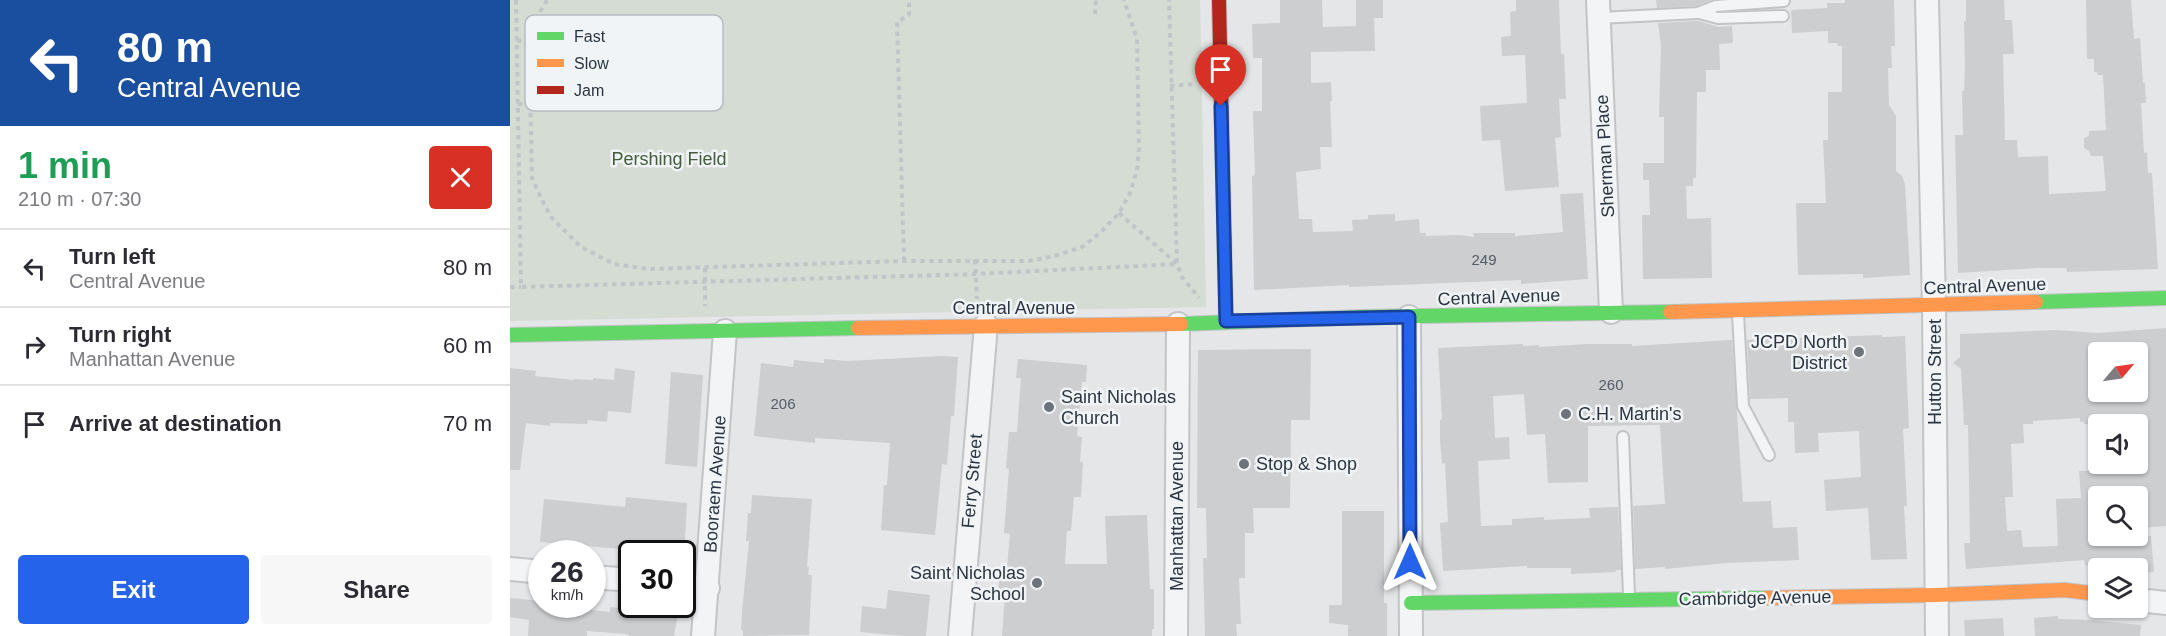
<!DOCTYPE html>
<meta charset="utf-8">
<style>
body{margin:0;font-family:Arial,sans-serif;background:#f7f7f7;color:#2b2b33;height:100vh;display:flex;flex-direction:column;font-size:22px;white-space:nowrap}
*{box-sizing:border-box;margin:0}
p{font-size:20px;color:#7c7c81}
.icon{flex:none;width:33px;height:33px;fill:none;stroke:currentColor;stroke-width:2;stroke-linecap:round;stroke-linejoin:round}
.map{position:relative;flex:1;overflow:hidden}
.sheet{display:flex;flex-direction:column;background:#fff;width:510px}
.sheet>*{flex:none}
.guide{background:#1a4fa0;color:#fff;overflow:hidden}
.needle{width:39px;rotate:61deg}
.buttons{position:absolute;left:1578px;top:342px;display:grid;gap:12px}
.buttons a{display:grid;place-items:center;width:60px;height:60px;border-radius:6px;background:#fff;box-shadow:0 2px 4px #0004;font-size:30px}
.speed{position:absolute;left:18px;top:540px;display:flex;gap:12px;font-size:30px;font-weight:700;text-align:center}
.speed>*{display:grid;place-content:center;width:78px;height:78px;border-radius:50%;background:#fff;box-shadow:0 2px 4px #0004;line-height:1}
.speed small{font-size:15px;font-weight:400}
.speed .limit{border:3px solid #111;border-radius:9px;background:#fff;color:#111}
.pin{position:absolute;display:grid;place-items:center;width:51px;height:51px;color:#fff;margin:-62px -26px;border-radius:50% 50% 50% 0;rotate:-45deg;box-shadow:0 0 6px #0007}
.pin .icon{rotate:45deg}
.me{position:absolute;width:66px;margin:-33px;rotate:0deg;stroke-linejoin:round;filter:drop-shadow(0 0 4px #0008)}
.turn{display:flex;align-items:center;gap:21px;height:126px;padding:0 18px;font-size:27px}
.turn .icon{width:78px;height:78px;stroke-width:2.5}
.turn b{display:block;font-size:42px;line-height:51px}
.round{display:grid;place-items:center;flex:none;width:63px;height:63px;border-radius:6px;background:#f7f7f7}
.head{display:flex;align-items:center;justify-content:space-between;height:102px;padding:0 18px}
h1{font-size:36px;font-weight:700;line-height:45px;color:#1e9e55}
.primary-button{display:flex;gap:12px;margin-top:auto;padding:12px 18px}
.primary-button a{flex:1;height:69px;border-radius:6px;background:#2563eb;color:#fff;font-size:24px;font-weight:700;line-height:69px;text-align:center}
.primary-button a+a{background:#f7f7f7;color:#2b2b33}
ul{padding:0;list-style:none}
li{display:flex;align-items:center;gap:18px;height:78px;padding:0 18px;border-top:2px solid #e1e1e2}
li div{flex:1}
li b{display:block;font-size:22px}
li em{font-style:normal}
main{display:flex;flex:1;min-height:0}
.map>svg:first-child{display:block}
</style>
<main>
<section class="sheet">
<div class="guide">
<div class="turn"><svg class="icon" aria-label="left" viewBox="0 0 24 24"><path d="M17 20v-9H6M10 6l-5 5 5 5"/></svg><div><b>80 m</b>Central Avenue</div></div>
</div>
<div class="head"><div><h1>1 min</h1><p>210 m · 07:30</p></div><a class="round" style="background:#d93025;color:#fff"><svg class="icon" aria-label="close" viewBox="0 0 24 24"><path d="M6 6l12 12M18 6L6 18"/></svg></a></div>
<ul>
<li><svg class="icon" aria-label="left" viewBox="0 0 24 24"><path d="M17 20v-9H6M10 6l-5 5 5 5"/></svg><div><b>Turn left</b><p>Central Avenue</p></div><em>80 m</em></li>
<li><svg class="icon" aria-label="right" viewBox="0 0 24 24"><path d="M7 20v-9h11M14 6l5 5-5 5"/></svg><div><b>Turn right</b><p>Manhattan Avenue</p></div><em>60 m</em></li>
<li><svg class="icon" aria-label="arrive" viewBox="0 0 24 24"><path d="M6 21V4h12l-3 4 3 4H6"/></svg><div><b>Arrive at destination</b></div><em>70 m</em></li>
</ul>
<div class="primary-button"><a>Exit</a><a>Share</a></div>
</section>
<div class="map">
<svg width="1656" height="636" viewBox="0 0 1656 636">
<rect width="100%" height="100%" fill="#e4e6e8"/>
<polygon fill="#d5dcd4" points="0,0 690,0 696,307 0,321"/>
<g fill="#ccced0" fill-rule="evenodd">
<polygon points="770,0 812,0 813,27 846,26 846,0 873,0 873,18 864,18 865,51 801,52 801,83 821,82 822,101 820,101 822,147 810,147 811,169 786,172 789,219 802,219 803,232 843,231 842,220 858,219 858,215 885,214 885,221 909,219 910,233 916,233 916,236 949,235 964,237 963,233 1005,233 1005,236 1053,232 1050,194 1073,193 1078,279 1011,284 1011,280 839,287 839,285 744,290 742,176 745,175 743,111 752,111 752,58 743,58 742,24 770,23"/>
<polygon points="1006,0 1049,0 1051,54 1054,54 1056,99 1049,99 1051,137 1045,138 1049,187 995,191 990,140 972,141 970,106 1017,103 1015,55 992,56 991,37 1001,36 1000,12 1006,11"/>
<polygon points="1146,0 1201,0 1186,6 1147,8"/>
<polygon points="1335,0 1384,0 1385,46 1381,46 1382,68 1378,68 1379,105 1386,116 1386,171 1392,176 1395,184 1400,275 1353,278 1353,274 1288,275 1286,203 1316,203 1313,140 1318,140 1318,92 1332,92 1332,46 1328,46 1327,43 1318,43 1318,31 1282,33 1281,10 1317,8 1317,3 1335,3"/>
<polygon points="1456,0 1494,0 1495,20 1502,20 1504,54 1493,54 1495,140 1507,140 1508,157 1538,156 1539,194 1596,191 1593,156 1581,156 1579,151 1574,148 1574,138 1579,136 1579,131 1596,130 1593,75 1588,75 1587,72 1584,72 1584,59 1577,59 1576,0 1621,0 1624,39 1630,38 1633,83 1635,83 1636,103 1631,103 1634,153 1637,152 1638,173 1642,173 1648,269 1557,272 1556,268 1527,268 1448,273 1445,135 1453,135 1452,91 1454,91 1455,67 1454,21 1456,21"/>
<polygon points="1188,21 1209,27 1222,26 1223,43 1209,44 1210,70 1196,70 1196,92 1187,92 1186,178 1183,178 1183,186 1176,186 1177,219 1201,218 1202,278 1133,279 1132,215 1140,215 1139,180 1133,180 1133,163 1154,163 1154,117 1149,117 1151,46 1148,23"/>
<path d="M 1656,328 L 1656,526 L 1628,528 L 1628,496 L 1588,496 L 1588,536 L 1641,536 L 1644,572 L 1628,573 L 1628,568 L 1590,568 L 1575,565 L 1574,560 L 1456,569 L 1454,543 L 1460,543 L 1458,425 L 1454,425 L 1451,369 L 1443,363 L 1450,357 L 1450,334 L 1547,330 L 1588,333 ZM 1588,352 L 1628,352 L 1628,392 L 1588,392 ZM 1570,418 L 1570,422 L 1574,422 L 1574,424 L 1635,426 L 1638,464 L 1596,464 L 1596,470 L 1569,471 L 1571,498 L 1546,499 L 1548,546 L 1513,547 L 1511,530 L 1497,531 L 1495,497 L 1503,497 L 1501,444 L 1514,443 L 1513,424 L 1523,424 L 1523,421 Z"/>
<polygon points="1372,335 1372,337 1395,336 1399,428 1393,429 1397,506 1394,506 1397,559 1361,560 1358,508 1316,511 1314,480 1351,477 1349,431 1308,433 1309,452 1285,453 1284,422 1278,422 1278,398 1240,399 1237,340"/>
<polygon points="1222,340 1233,502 1261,501 1263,528 1287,527 1289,560 1217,563 1155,569 1155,567 1125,569 1123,506 1155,504 1150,425 1078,426 1078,482 1038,483 1035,434 1017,435 1014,394 983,396 985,438 999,437 1000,459 968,461 971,526 1002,525 1002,519 1034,517 1034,520 1080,518 1079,508 1108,507 1111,570 1105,570 1106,572 1061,574 1061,568 1017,568 1017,566 933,571 930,523 938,522 935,463 932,464 930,441 930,420 932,419 928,348 1013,344 1013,346 1029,345 1029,347 1077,344 1122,344 1122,346"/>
<polygon points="801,349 800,420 781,420 780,508 743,508 744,533 735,533 735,578 729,578 731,624 726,624 727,636 695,636 693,558 697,558 696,508 687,508 688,350"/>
<polygon points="432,356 448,357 444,416 441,416 437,465 432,464 425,535 371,530 374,485 377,485 380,443 305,438 305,443 244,436 251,363 283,367 284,360 314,363 314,359 338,361"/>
<polygon points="508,359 577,365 576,382 572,382 567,436 572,437 570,462 573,462 571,497 564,497 561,531 557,531 555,564 597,564 595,516 637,515 640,589 644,589 644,629 642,629 642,636 492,636 495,595 488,595 490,567 497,567 500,534 494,533 499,469 496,468 499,432 507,432 511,378 506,378"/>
<polygon points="0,368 26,371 25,376 64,380 64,379 83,380 83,378 104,380 105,368 125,371 121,413 98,411 97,422 78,420 77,424 40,423 40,426 16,423 10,470 0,470"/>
<polygon points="161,372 193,375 187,467 155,464"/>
<polygon points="242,495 302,499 297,567 299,567 298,575 302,575 299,635 233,636 233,630 231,630 232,612 239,541 236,541 238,513 241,513"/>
<polygon points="116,497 177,503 174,554 111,554 111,549 30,542 34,499 115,507"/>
<polygon points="832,511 874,511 874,603 877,603 877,636 838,636 838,625 819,623 819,605 831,605 832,602"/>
<polygon points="378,590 420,595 416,636 394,636 350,632 352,606 376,609"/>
<polygon points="0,598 32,601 32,604 61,604 62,608 100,612 100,607 168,613 164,636 119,636 117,634 77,631 77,636 18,636 19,620 0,617"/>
<polygon points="1548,616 1548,619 1579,620 1631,625 1630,636 1525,636 1524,618"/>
<polygon points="1493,618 1494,636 1455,636 1454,620"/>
</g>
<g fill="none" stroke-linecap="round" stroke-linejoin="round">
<g stroke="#c2c4c6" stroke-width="14">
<g id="lane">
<polyline points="1189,13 1208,18 1273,16"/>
<polyline points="1089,18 1188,13 1206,6 1274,1"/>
<polyline points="1228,314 1233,406 1259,455"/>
<polyline points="1113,437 1119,596"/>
</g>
</g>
<g stroke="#c2c4c6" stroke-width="26">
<g id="street">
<polyline points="1088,0 1101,312"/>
<polyline points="1417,0 1424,305 1427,636"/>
<polyline points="899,317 901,636"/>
<polyline points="0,569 32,572"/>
<polyline points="82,577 122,580"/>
<polyline points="172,585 198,588"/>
<polyline points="1628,600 1656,603"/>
<polyline points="193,636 215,331"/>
<polyline points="450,636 476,325"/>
<polyline points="666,636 668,324"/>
</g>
</g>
<g stroke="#c2c4c6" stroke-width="16">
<g id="fast">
<polyline points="1526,302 1656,298"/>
<polyline points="671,324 852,317 1160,312"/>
<polyline points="0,335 348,328"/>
<polyline points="901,603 1256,598"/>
</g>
</g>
<g stroke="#c2c4c6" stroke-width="16">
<g id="slow">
<polyline points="1160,312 1526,302"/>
<polyline points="348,328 671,324"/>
<polyline points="1256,598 1426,595 1555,590 1588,594"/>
</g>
</g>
<g stroke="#c2c4c6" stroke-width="16">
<polyline id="jam" points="709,0 716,321"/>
</g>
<g stroke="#c2c5c7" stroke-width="4" stroke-dasharray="4.5 4.5" stroke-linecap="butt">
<polyline points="6,0 11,287 466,274 667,264 659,0"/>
<polyline points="37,0 24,22 19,40 22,178 31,198 41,217 71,247 104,264 138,269 394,261 519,261 545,256 572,247 590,233 609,213 620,193 627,170 629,148 627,39 614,0"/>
<polyline points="585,14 586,0"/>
<polyline points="7,41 19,40"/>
<polyline points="660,86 685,84"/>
<polyline points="8,104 20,104"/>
<polyline points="609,213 667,264 672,277 689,298"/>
<polyline points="465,260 467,299"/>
<polyline points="394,261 387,22 399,15 399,0"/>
<polyline points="195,268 195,306"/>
<polyline points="0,287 11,287"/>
</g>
<use href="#lane" stroke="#f2f4f5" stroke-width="10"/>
<use href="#street" stroke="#f2f4f5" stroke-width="22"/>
<use href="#fast" stroke="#63d668" stroke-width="14"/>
<use href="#slow" stroke="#ff974d" stroke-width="14"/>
<use href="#jam" stroke="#b3261e" stroke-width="14"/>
</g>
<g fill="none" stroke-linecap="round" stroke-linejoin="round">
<g stroke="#184099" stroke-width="15">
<polyline id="route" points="711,106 716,321 899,317 900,562"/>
</g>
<use href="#route" stroke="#2563eb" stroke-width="10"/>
</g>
<g fill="#6c737b" stroke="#f1f4f7" stroke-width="2">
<circle cx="1349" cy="352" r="6"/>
<circle cx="539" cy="407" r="6"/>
<circle cx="1056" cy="414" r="6"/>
<circle cx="734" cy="464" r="6"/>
<circle cx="527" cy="583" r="6"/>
</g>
<g text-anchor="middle" stroke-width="5" stroke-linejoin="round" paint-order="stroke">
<g font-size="15" fill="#545c66">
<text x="974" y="265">249</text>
<text x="1101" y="390">260</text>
<text x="273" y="409">206</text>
</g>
<g font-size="18" fill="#2b3541" stroke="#f1f4f7">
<text transform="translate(1095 156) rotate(-93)" y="6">Sherman Place</text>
<text transform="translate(1475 286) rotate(-2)" y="6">Central Avenue</text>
<text transform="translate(989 297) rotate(-2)" y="6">Central Avenue</text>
<text x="504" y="314">Central Avenue</text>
<text transform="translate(1425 372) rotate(-90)" y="6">Hutton Street</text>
<text transform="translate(462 481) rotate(-85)" y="6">Ferry Street</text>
<text transform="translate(205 484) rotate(-86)" y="6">Booraem Avenue</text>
<text transform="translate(667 516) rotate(-90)" y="6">Manhattan Avenue</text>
<text transform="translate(1245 598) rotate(-1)" y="6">Cambridge Avenue</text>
</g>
<g font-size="18" fill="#435c39" stroke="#f1f4f7">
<text x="159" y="165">Pershing Field</text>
</g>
<g font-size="18" fill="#2b3541" stroke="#f1f4f7" text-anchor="start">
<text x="1337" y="348" text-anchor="end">JCPD North<tspan x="1337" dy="21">District</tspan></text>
<text x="551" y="403">Saint Nicholas<tspan x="551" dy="21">Church</tspan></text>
<text x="1068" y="420">C.H. Martin's</text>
<text x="746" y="470">Stop &amp; Shop</text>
<text x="515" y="579" text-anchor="end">Saint Nicholas<tspan x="515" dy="21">School</tspan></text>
</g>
</g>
<rect x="15" y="15" width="198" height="96" rx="9" fill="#f1f4f7" stroke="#b6bbc0" stroke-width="1.5"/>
<rect x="27" y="32" width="27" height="8" fill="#63d668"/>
<rect x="27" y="59" width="27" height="8" fill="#ff974d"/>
<rect x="27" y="86" width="27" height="8" fill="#b3261e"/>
<g font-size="16" fill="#2b3541">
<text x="64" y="42">Fast</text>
<text x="64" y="69">Slow</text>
<text x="64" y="96">Jam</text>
</g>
</svg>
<div class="buttons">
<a><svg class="needle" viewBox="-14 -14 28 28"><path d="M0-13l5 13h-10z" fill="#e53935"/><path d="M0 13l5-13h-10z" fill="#7c7c81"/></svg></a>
<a><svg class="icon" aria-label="sound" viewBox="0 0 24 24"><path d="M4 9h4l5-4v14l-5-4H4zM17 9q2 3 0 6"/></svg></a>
<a><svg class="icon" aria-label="search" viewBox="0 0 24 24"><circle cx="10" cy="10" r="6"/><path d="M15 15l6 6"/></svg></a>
<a><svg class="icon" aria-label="layers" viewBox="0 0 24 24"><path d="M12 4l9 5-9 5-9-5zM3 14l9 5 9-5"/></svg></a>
</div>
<div class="speed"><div>26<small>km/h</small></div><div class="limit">30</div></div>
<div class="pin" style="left:711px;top:106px;background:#d93025"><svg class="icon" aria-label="arrive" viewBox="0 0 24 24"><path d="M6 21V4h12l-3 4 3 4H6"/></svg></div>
<svg class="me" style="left:900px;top:562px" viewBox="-20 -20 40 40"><path d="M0-17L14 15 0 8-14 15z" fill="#2563eb" stroke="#fff" stroke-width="4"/></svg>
</div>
</main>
